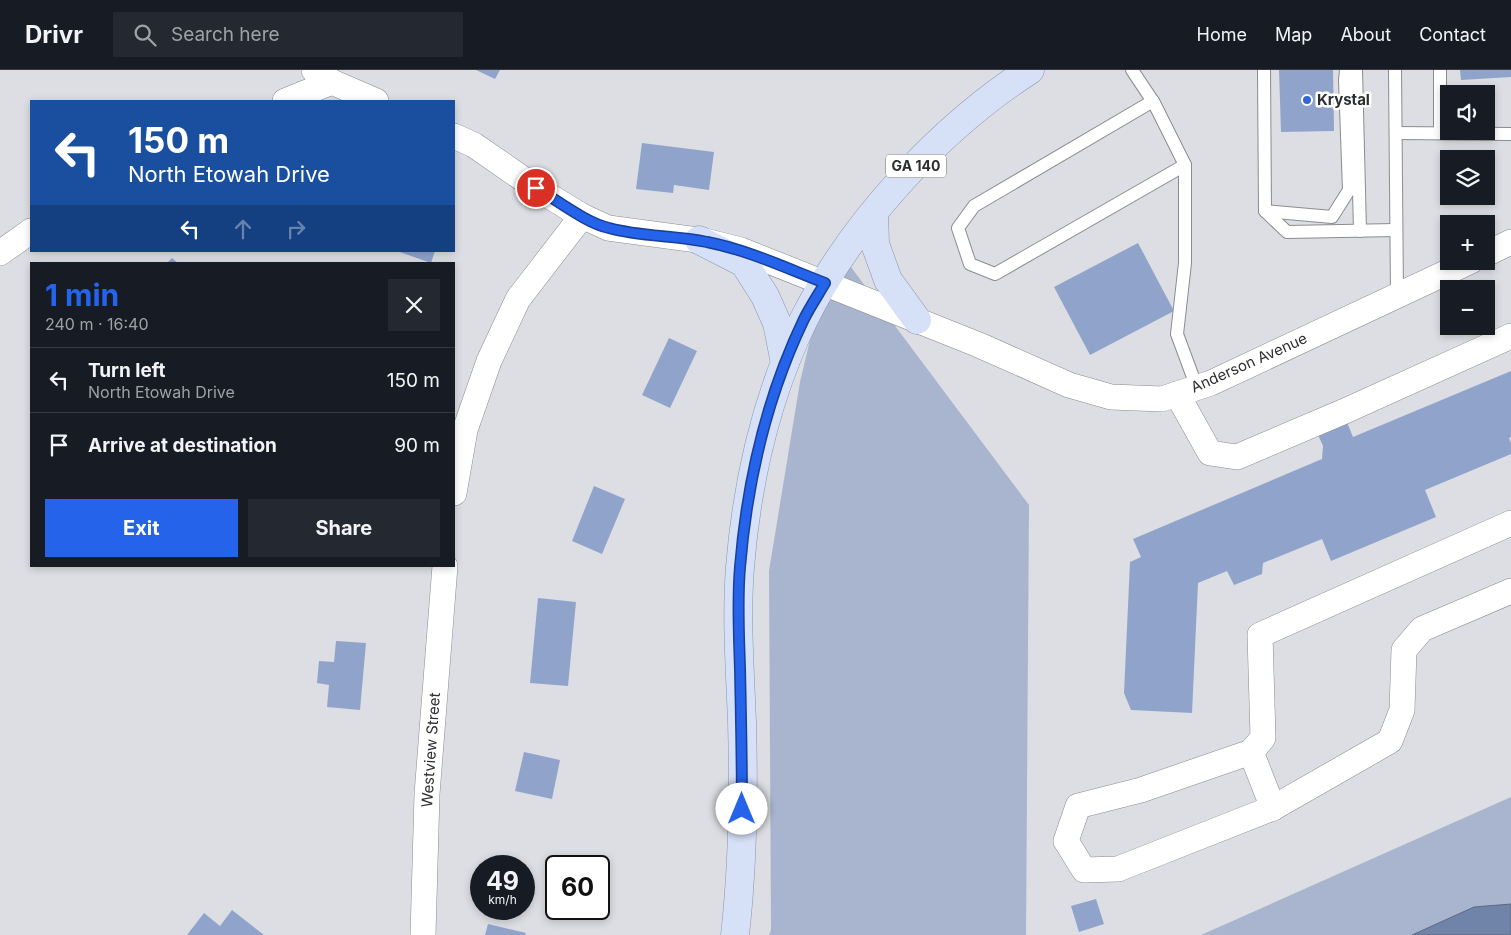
<!DOCTYPE html>
<meta charset="utf-8">
<style>
body{margin:0;font-family:Inter,sans-serif;background:#242831;color:#f1f3f6;height:100vh;display:flex;flex-direction:column;font-size:19px;white-space:nowrap}
*{box-sizing:border-box;margin:0}
p{font-size:16px;color:#9ea1a6}
.icon{flex:none;width:28px;height:28px;fill:none;stroke:currentColor;stroke-width:2;stroke-linecap:round;stroke-linejoin:round}
.map{position:relative;flex:1;overflow:hidden}
.side{position:absolute;left:30px;top:192px;width:425px;height:305px;display:flex;flex-direction:column;background:#171b24;border-radius:0px;box-shadow:0 2px 8px #0003}
.side>*{flex:none}
.guide{position:absolute;left:30px;top:30px;width:425px;height:152px;border-radius:0px;box-shadow:0 2px 8px #0003;background:#1a4fa0;color:#fff;overflow:hidden}
.buttons{position:absolute;left:1440px;top:15px;display:grid;gap:10px}
.buttons a{display:grid;place-items:center;width:55px;height:55px;border-radius:0px;background:#171b24;box-shadow:0 2px 8px #0003;font-size:25px}
.speed{position:absolute;left:470px;top:785px;display:flex;gap:10px;font-size:25px;font-weight:700;text-align:center}
.speed>*{display:grid;place-content:center;width:65px;height:65px;border-radius:50%;background:#171b24;box-shadow:0 2px 8px #0003;line-height:1}
.speed small{font-size:12px;font-weight:400}
.speed .limit{border:2px solid #111;border-radius:8px;background:#fff;color:#111}
.pin{position:absolute;display:grid;place-items:center;width:42px;height:42px;color:#fff;margin:-21px;border:2px solid #fff;border-radius:50%;box-shadow:0 1px 5px #0007}
.me{position:absolute;width:55px;margin:-28px;rotate:0deg;stroke-linejoin:round;filter:drop-shadow(0 0 4px #0008)}
.turn{display:flex;align-items:center;gap:18px;height:105px;padding:0 15px;font-size:22px}
.turn .icon{width:65px;height:65px;stroke-width:2.5}
.turn b{display:block;font-size:35px;line-height:42px}
.lanes{display:flex;align-items:center;height:48px;padding:0 15px;background:#0003;justify-content:center;gap:25px;direction:ltr}
.lanes .off{opacity:.35}
.round{display:grid;place-items:center;flex:none;width:52px;height:52px;border-radius:0px;background:#242831}
.headline{display:flex;align-items:center;justify-content:space-between;height:85px;padding:0 15px}
h1{font-size:30px;font-weight:700;line-height:38px;color:#2563eb}
.button{display:flex;gap:10px;margin-top:auto;padding:10px 15px}
.button a{flex:1;height:58px;border-radius:0px;background:#2563eb;color:#fff;font-size:20px;font-weight:700;line-height:58px;text-align:center}
.button a+a{background:#242831;color:#f1f3f6}
ul{padding:0;list-style:none}
li{display:flex;align-items:center;gap:15px;height:65px;padding:0 15px;border-top:1px solid #363941}
li div{flex:1}
li b{display:block;font-size:19px}
li em{font-style:normal}
header{display:flex;align-items:center;gap:30px;box-sizing:border-box;height:70px;padding:0 25px;background:#171b24;border-bottom:1px solid #363941}
header strong{font-size:24px}
nav{display:flex;gap:28px;margin-inline-start:auto;font-size:18px}
.search{width:350px;height:45px;background:#242831;display:flex;align-items:center;gap:12px;box-sizing:border-box;padding:0 18px;border-radius:0px;color:#9ea1a6;font-size:19px}
.map>svg:first-child{display:block}
</style>
<header>
<strong>Drivr</strong>
<div class="search"><svg class="icon" aria-label="search" viewBox="0 0 24 24"><circle cx="10" cy="10" r="6"/><path d="M15 15l6 6"/></svg>Search here</div>
<nav><a>Home</a><a>Map</a><a>About</a><a>Contact</a></nav>
</header>
<div class="map">
<svg width="1511" height="865" viewBox="0 0 1511 865">
<rect width="100%" height="100%" fill="#dcdee3"/>
<g fill="#a9b5ce">
<polygon points="833,173 1029,435 1026,865 769,865 771,860 769,501 800,312"/>
<polygon points="1511,727 1511,865 1201,865"/>
</g>
<polygon fill="#7083a8" stroke="#5c6a84" points="1511,834 1511,865 1412,865 1474,837"/>
<g fill="#90a4cb">
<polygon points="476,0 500,0 495,9"/>
<polygon points="1279,0 1333,0 1334,61 1281,62"/>
<polygon points="1460,0 1511,0 1511,7 1461,10"/>
<polygon points="642,73 714,82 709,120 674,115 673,123 636,119"/>
<polygon points="1138,173 1174,241 1090,285 1054,217"/>
<polygon points="397,181 435,181 431,193"/>
<polygon points="172,188 179,194 166,194"/>
<polygon points="669,268 697,281 670,338 642,325"/>
<polygon points="1511,301 1511,367 1509,368 1511,373 1511,384 1425,420 1436,447 1331,491 1322,469 1263,493 1262,504 1234,515 1227,501 1198,513 1192,643 1131,640 1124,623 1130,492 1141,487 1133,469 1322,389 1323,376 1315,358 1344,345 1353,367"/>
<polygon points="594,416 625,429 602,484 572,471"/>
<polygon points="538,528 576,532 568,616 530,613"/>
<polygon points="336,571 366,573 360,640 327,637 329,615 317,613 319,591 334,592"/>
<polygon points="524,682 560,690 552,729 515,721"/>
<polygon points="1096,829 1104,854 1079,862 1071,836"/>
<polygon points="232,840 264,865 187,865 204,843 220,856"/>
<polygon points="488,854 526,863 525,865 485,865"/>
</g>
<g fill="none" stroke-linecap="round" stroke-linejoin="round">
<g stroke="#8a8c91" stroke-width="14">
<g id="lane">
<polyline points="1132,0 1154,33 1185,95 1185,193 1177,264 1197,318"/>
<polyline points="1264,0 1265,141 1287,162 1396,160"/>
<polyline points="1356,0 1360,161"/>
<polyline points="1395,0 1397,226"/>
<polyline points="1153,31 974,136 958,158 970,194 995,204 1185,95"/>
<polyline points="1396,63 1511,64"/>
<polyline points="1440,63 1440,0"/>
<polyline points="1265,141 1332,147 1349,120 1345,10 1346,0"/>
</g>
</g>
<g stroke="#8a8c91" stroke-width="26">
<g id="street">
<polyline points="314,0 332,12 376,31"/>
<polyline points="285,31 332,12"/>
<polyline points="454,66 474,75 536,118 582,146 608,158 705,171 741,180 979,275 1069,315 1111,327 1162,329 1211,313 1471,191"/>
<polyline points="0,183 31,161"/>
<polyline points="1486,184 1511,172"/>
<polyline points="1177,324 1210,383 1237,387 1345,341 1511,266"/>
<polyline points="454,423 465,360 489,291 518,229 582,146"/>
<polyline points="1511,453 1260,565 1263,668 1251,682 1141,720 1078,736 1066,771 1084,800 1118,799 1273,738 1390,671 1402,640 1404,580 1422,559 1511,521"/>
<polyline points="1251,682 1273,738"/>
<polyline points="423,865 427,724 445,496"/>
</g>
</g>
<g stroke="#8995ad" stroke-width="29">
<g id="primary">
<polyline points="874,143 875,174 888,210 917,250"/>
<polyline points="699,170 744,193 765,226 777,253 785,293"/>
<path d="M 735,865 C 743,794 744,723 742,652 C 740,600 736,548 740,497 C 747,412 767,325 804,249 C 852,153 940,58 1030,0"/>
</g>
</g>
<use href="#lane" stroke="#fff" stroke-width="12"/>
<use href="#street" stroke="#fff" stroke-width="25"/>
<use href="#primary" stroke="#d6e0f6" stroke-width="28"/>
</g>
<g fill="none" stroke-linecap="round" stroke-linejoin="round">
<g stroke="#184099" stroke-width="12">
<path id="route" d="M 536,118 C 557,130 586,153 609,158 C 641,167 675,165 707,172 C 748,180 786,198 825,213 C 818,225 810,237 804,249 C 767,326 747,412 740,497 C 737,531 739,565 740,599 C 741,646 742,692 742,739"/>
</g>
<use href="#route" stroke="#2563eb" stroke-width="9"/>
</g>
<circle fill="#3666d5" stroke="#fff" stroke-width="2" cx="1307" cy="30" r="5"/>
<g text-anchor="middle" stroke-width="5" stroke-linejoin="round" paint-order="stroke">
<rect fill="#fff" stroke="#6c6d6e" stroke-width="1" x="886" y="84.5" width="60" height="23" rx="4"/>
<g font-size="14" font-weight="bold" fill="#2d2e30">
<text x="916" y="101">GA 140</text>
</g>
<g font-size="15" font-weight="bold" fill="#2d2e30" stroke="#fff" text-anchor="start">
<text x="1317" y="35">Krystal</text>
</g>
<g font-size="15" fill="#2d2e30" stroke="#fff">
<text transform="translate(1249 293) rotate(-24)" y="5">Anderson Avenue</text>
<text transform="translate(431 680) rotate(-86)" y="5">Westview Street</text>
</g>
</g>
</svg>
<div class="buttons">
<a><svg class="icon" aria-label="sound" viewBox="0 0 24 24"><path d="M4 9h4l5-4v14l-5-4H4zM17 9q2 3 0 6"/></svg></a>
<a><svg class="icon" aria-label="layers" viewBox="0 0 24 24"><path d="M12 4l9 5-9 5-9-5zM3 14l9 5 9-5"/></svg></a>
<a>+</a>
<a>−</a>
</div>
<div class="speed"><div>49<small>km/h</small></div><div class="limit">60</div></div>
<div class="pin" style="left:536px;top:118px;background:#d93025"><svg class="icon" aria-label="arrive" viewBox="0 0 24 24"><path d="M6 21V4h12l-3 4 3 4H6"/></svg></div>
<svg class="me" style="left:742px;top:739px" viewBox="-20 -20 40 40"><circle r="19" fill="#fff"/><path d="M0-13L10 11 0 6-10 11z" fill="#2563eb"/></svg>
<div class="guide">
<div class="turn"><svg class="icon" aria-label="left" viewBox="0 0 24 24"><path d="M17 20v-9H6M10 6l-5 5 5 5"/></svg><div><b>150 m</b>North Etowah Drive</div></div>
<div class="lanes"><svg class="icon" aria-label="left" viewBox="0 0 24 24"><path d="M17 20v-9H6M10 6l-5 5 5 5"/></svg><svg class="icon off" aria-label="ahead" viewBox="0 0 24 24"><path d="M12 20V5M6 11l6-6 6 6"/></svg><svg class="icon off" aria-label="right" viewBox="0 0 24 24"><path d="M7 20v-9h11M14 6l5 5-5 5"/></svg></div>
</div>
<section class="side">
<div class="headline"><div><h1>1 min</h1><p>240 m · 16:40</p></div><a class="round"><svg class="icon" aria-label="close" viewBox="0 0 24 24"><path d="M6 6l12 12M18 6L6 18"/></svg></a></div>
<ul>
<li><svg class="icon" aria-label="left" viewBox="0 0 24 24"><path d="M17 20v-9H6M10 6l-5 5 5 5"/></svg><div><b>Turn left</b><p>North Etowah Drive</p></div><em>150 m</em></li>
<li><svg class="icon" aria-label="arrive" viewBox="0 0 24 24"><path d="M6 21V4h12l-3 4 3 4H6"/></svg><div><b>Arrive at destination</b></div><em>90 m</em></li>
</ul>
<div class="button"><a>Exit</a><a>Share</a></div>
</section>
</div>
